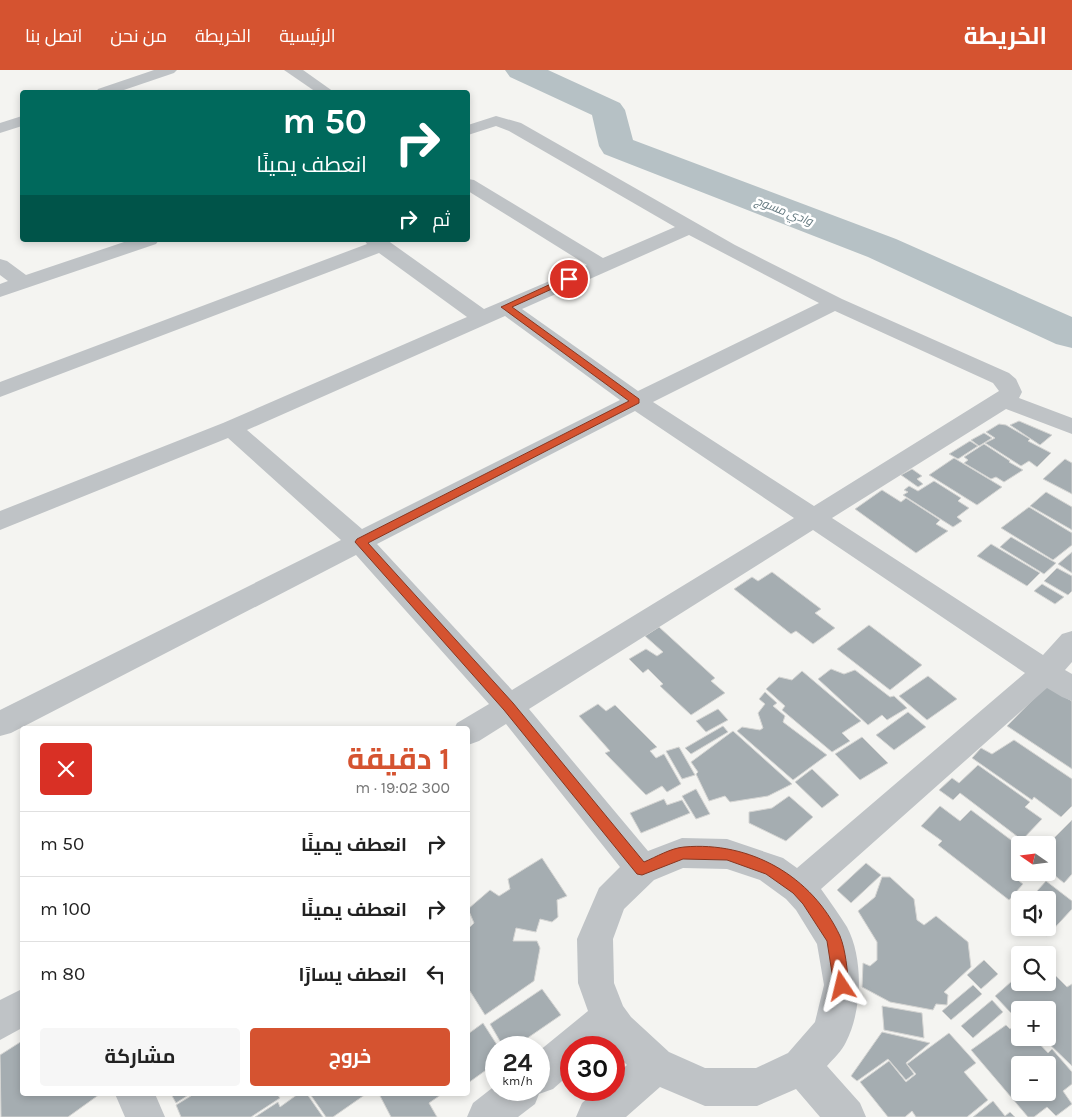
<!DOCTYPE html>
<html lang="ar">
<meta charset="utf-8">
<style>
body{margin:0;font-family:Karla,Cairo,sans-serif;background:#f6f6f6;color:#222;direction:rtl;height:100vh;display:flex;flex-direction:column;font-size:19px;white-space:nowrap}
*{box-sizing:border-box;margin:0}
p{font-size:16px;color:#767676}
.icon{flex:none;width:28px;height:28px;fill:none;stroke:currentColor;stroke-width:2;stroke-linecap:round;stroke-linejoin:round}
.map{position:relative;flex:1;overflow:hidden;direction:ltr}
.sheet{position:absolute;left:20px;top:656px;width:450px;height:370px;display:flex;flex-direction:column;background:#fff;border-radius:5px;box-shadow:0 2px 8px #0003;direction:rtl}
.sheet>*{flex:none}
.banner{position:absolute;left:20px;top:20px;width:450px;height:152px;border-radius:5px;box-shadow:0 2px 8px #0003;direction:rtl;background:#00695c;color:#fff;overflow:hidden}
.needle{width:32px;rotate:284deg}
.controls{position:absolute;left:1011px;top:766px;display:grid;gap:10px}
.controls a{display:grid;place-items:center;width:45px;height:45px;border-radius:5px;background:#fff;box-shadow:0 2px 8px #0003;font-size:25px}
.speed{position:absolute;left:485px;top:966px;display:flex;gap:10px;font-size:25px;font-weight:700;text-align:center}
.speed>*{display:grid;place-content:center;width:65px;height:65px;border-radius:50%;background:#fff;box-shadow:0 2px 8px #0003;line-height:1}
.speed small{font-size:12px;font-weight:400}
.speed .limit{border:8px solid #d22;background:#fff;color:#111}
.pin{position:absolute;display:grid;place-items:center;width:42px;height:42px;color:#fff;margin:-21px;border:2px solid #fff;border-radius:50%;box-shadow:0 1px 5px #0007}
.me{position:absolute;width:55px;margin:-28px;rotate:350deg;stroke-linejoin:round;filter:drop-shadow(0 0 4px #0008)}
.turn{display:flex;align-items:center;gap:18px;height:105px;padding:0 20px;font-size:22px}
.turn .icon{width:65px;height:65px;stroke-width:2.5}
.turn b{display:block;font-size:35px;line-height:42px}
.then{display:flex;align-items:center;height:48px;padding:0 20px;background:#0003;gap:10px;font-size:19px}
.round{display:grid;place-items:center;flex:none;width:52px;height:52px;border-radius:5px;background:#f6f6f6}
.headline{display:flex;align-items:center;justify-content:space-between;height:85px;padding:0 20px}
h1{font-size:30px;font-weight:700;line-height:38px;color:#d55330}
.primary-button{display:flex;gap:10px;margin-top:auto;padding:10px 20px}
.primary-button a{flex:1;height:58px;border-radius:5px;background:#d55330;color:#fff;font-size:20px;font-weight:700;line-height:58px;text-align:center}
.primary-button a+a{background:#f6f6f6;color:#222}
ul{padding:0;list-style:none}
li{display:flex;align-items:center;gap:15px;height:65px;padding:0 20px;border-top:1px solid #e0e0e0}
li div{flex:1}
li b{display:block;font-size:19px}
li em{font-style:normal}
header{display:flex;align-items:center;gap:30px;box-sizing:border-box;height:70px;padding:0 25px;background:#d55330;color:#fff}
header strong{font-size:24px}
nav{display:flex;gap:28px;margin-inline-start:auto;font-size:18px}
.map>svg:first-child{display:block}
</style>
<header>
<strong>الخريطة</strong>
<nav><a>الرئيسية</a><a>الخريطة</a><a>من نحن</a><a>اتصل بنا</a></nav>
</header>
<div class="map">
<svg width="1072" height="1047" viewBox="0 0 1072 1047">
<rect width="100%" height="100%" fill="#f4f4f1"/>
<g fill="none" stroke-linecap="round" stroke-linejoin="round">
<polygon fill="#b6c1c5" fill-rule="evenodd" points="505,0 548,0 620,33 625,40 633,70 896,169 1072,247 1072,278 1056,274 868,187 604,84 599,76 592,45 510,7"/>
</g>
<g fill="#a5adb1" stroke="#d5d5d3" fill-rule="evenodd">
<polygon points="1019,351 1052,365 1040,375 1010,355"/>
<polygon points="999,354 1006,355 1030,369 1028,371 1051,383 1037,397 1029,391 1021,396 985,373 995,368 986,362"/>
<polygon points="984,363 992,368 979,376 971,370"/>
<polygon points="970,371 978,376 958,389 949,384"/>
<polygon points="984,374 1010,391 1009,392 1023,400 1004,412 996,407 991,409 964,393 968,390 964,387"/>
<polygon points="954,388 1002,417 977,435 929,405"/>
<polygon points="1065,389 1072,393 1072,424 1043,409"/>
<polygon points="912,399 922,406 917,409 923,414 918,417 901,405"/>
<polygon points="934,411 961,428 958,431 969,438 957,447 962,451 953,457 903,425 908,422 904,420 909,416 918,421"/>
<polygon points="882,420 901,432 906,428 940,450 936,454 948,461 916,483 855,439"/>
<polygon points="1046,422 1072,437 1072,460 1030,436"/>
<polygon points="1029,437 1072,463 1072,475 1053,490 1001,458"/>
<polygon points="1011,467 1056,493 1044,504 1000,477"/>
<polygon points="991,474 1040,503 1027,516 977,486"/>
<polygon points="1072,482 1072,503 1058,494"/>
<polygon points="1057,498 1072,506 1072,521 1068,525 1044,511"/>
<polygon points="772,502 821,539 815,543 835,558 813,574 796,561 791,564 734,519 752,507 758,511"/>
<polygon points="1042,514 1064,527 1055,534 1034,521"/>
<polygon points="869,555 922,595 890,620 837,579"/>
<polygon points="659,557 715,608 711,611 725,623 691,645 660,616 663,614 648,599 643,603 629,589 646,579 657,586 663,582 645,566"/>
<polygon points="831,599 844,604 855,600 890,627 894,626 907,638 887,650 882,645 868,655 818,609"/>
<polygon points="802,601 861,651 842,663 850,671 832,682 782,640 785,636 766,619 779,607 792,610"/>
<polygon points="928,606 957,629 927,650 899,626"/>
<polygon points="1046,616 1072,631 1072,699 1007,656"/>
<polygon points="765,622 777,633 773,636 785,646 783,652 827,685 793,710 737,661 742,657 760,660 763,658 758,643 765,634 759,629"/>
<polygon points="598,634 606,641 615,635 657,677 650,681 656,688 664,684 681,714 667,722 662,716 646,725 605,683 610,681 579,646"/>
<polygon points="718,639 728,650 706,662 696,651"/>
<polygon points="908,642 926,657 894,680 876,665"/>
<polygon points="723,656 728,662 691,684 685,678"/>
<polygon points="733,661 792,714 768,726 730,732 725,726 709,731 696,704 698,702 691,692"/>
<polygon points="862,667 888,693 860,710 835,684"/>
<polygon points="1014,670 1072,709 1072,736 1061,747 1034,727 1032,730 972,688 981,678 992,684"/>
<polygon points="679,677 695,705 682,709 666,681"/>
<polygon points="978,695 1030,732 1025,737 1042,749 1022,770 960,723 953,730 939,720 952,708 959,713"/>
<polygon points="812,699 839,725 822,738 795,712"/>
<polygon points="696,719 710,744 696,749 682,726"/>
<polygon points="789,726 813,747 786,771 749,753 749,742 772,738"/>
<polygon points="664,729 667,735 682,730 690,743 641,763 630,743"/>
<polygon points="940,736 960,751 971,740 1019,776 1014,782 1020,786 1020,802 1026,802 1019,811 1023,814 1009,830 938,775 942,771 921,756"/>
<polygon points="1072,750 1072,804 1064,813 1048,800 1047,775"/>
<polygon points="542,788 567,826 557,830 558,847 552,852 540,849 536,862 516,858 513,871 537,871 540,878 534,911 485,945 468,918 468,872 469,871 468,859 474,853 468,839 490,820 499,826 510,819 508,809"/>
<polygon points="866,793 881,805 851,833 837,820"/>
<polygon points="882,807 890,807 914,829 917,850 924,855 936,846 968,872 971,897 944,922 948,925 947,935 936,934 933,940 890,932 862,917 863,893 870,896 877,890 877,872 858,841 875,827"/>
<polygon points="1046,811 1072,831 1072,839 1047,866 1037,858 1048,858 1048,830 1029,830"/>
<polygon points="984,890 998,904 981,919 967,905"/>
<polygon points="1048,898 1067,917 1072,914 1072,996 1043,968 1048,968 1048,940 1020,940 1020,945 1015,939 1011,943 995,926 1020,904 1020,912 1048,912"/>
<polygon points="973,915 982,924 951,950 942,941"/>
<polygon points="542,919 561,945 513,978 504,978 490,954"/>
<polygon points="992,930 1003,942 973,968 961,956"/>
<polygon points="882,936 922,943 924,968 884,960"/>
<path d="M 1020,952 L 1020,968 L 1034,968 L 1048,983 L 1052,979 L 1072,1002 L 1072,1014 L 1063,1021 L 1072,1034 L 1056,1046 L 1047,1037 L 1034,1047 L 1028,1047 L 971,980 L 1006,955 L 1010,959 ZM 1020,995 L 1048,995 L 1048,1022 L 1020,1022 Z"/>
<polygon points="483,953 499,978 496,978 496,993 468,1013 468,964"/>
<polygon points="882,962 930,973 906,993 914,1004 906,1010 888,989 857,1011 851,1006"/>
<polygon points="949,963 976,993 964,1002 988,1030 967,1047 916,1047 912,1041 905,1047 888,1047 860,1012 889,991 906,1012 916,1004 907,994"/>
<polygon points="22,971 22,1024 100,1024 68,1047 1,1047 0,985"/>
<polygon points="171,1024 190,1024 176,1033"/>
<polygon points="194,1024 277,1024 280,1028 251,1047 181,1047 176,1035"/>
<polygon points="298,1024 307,1024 323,1047 255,1047 278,1032 280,1037"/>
<polygon points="310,1024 366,1024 333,1047 326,1047"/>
<polygon points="379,1024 442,1024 429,1033 437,1047 391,1047"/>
<polygon points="993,1031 1005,1046 1010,1042 1015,1047 973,1047"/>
</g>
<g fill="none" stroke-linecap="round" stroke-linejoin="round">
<g fill="#bfc3c6" fill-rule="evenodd">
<polygon points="154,0 177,0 174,3 118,22 96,22 98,19"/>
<polygon points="284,0 303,0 334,22 316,22"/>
<polygon points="22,46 22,56 0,63 0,53"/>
<path d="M 496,46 L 521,53 L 735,175 L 842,229 L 1009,303 L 1016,309 L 1022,322 L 1019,328 L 1072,348 L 1072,364 L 1006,339 L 832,448 L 1043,585 L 1062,564 L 1072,561 L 1072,592 L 1065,600 L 1072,604 L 1072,631 L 1062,627 L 1047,618 L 821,819 C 830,832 839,844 847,857 C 864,889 862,941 846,972 C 842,981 833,989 827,996 L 860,1033 L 866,1047 L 820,1047 L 796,1019 L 757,1036 L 705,1036 L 660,1017 L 626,1047 L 576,1047 L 582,1033 L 597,1020 L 614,1020 L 614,1006 L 627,995 L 614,982 L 614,978 L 609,978 L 606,975 L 603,978 L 571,978 L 571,1003 L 553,1019 L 539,1024 L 535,1034 L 518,1047 L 467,1047 L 473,1033 L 496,1015 L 496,1020 L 539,1020 L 539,981 L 588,941 L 578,913 L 577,869 L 599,818 L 620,797 L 506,654 L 479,671 L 468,675 L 468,659 L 454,659 L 457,653 L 489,634 L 356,485 L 11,663 L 0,666 L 0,640 L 341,470 L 228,368 L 0,460 L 0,441 L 223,353 L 467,247 L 379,183 L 0,327 L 0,312 L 367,174 L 364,170 L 387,170 L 484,239 L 587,195 L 468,121 L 468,109 L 474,110 L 603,188 L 675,157 L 509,61 L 496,56 L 468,65 L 468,55 ZM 689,165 L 819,233 L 638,321 L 522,239 ZM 835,241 L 993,313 L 999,321 L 814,436 L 653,332 ZM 505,246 L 620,330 L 362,459 L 247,360 ZM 635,341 L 794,448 L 512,620 L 377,474 ZM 813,460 L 1025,603 L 797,798 L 783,788 L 727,769 L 682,768 L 648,781 L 529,639 ZM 683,798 L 727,799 L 760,810 L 786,829 L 796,840 L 817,874 L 824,915 L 815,952 L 788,983 L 756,998 L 705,998 L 669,982 L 631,947 L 623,936 L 614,913 L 613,869 L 624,839 L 654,810 Z"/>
<polygon points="130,170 159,170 156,174 0,227 0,214 8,211 0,205 0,189 7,191 26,205"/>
<polygon points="22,919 22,958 0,970 0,930"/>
<polygon points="115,1024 155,1024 165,1047 125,1047"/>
</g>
</g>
<path fill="#d55330" stroke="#8a361f" d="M 566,207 L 574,209 L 512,237 L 639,329 L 639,333 L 368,473 L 513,633 L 644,792 C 656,787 671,778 684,777 C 750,771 812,806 840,866 C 846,881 847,900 849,916 L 847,921 L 842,923 L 837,921 L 834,916 L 827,871 L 803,834 L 793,823 L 766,804 L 727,790 L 683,789 L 642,805 L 637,804 L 504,640 L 355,472 L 357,469 L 629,331 L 501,237 Z"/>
<g text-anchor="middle" stroke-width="5" stroke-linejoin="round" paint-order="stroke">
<g font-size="12" font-style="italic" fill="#61767d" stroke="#fff">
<text transform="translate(784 141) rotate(21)" y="4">وادي مسوج</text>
</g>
</g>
</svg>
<div class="controls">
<a><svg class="needle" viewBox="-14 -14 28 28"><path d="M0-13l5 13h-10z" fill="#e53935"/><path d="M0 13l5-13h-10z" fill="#767676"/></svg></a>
<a><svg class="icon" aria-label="sound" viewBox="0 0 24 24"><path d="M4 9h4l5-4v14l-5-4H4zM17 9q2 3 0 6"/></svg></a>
<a><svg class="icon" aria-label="search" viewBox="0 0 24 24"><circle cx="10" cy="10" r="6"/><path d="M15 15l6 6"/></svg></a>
<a>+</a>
<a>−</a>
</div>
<div class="speed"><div>24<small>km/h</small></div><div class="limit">30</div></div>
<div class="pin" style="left:569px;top:209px;background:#d93025"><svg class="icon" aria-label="arrive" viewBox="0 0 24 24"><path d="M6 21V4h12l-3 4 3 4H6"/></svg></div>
<svg class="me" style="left:842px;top:916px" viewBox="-20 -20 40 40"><path d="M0-17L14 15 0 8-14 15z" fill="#d55330" stroke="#fff" stroke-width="4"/></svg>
<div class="banner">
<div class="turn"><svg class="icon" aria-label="right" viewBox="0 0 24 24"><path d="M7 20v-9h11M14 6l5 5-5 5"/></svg><div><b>50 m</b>انعطف يمينًا</div></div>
<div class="then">ثم<svg class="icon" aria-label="right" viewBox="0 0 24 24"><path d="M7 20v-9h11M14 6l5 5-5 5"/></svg></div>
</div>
<section class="sheet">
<div class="headline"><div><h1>1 دقيقة</h1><p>300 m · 19:02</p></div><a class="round" style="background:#d93025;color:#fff"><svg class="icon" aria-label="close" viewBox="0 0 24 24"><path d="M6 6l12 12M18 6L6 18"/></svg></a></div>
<ul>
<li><svg class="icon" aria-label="right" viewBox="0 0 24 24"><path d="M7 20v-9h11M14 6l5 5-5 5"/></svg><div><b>انعطف يمينًا</b></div><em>50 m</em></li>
<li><svg class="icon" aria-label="right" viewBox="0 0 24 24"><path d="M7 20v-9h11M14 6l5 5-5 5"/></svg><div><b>انعطف يمينًا</b></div><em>100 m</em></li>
<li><svg class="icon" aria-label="left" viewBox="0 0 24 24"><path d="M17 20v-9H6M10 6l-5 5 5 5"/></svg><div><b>انعطف يسارًا</b></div><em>80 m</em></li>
</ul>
<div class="primary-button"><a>خروج</a><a>مشاركة</a></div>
</section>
</div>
